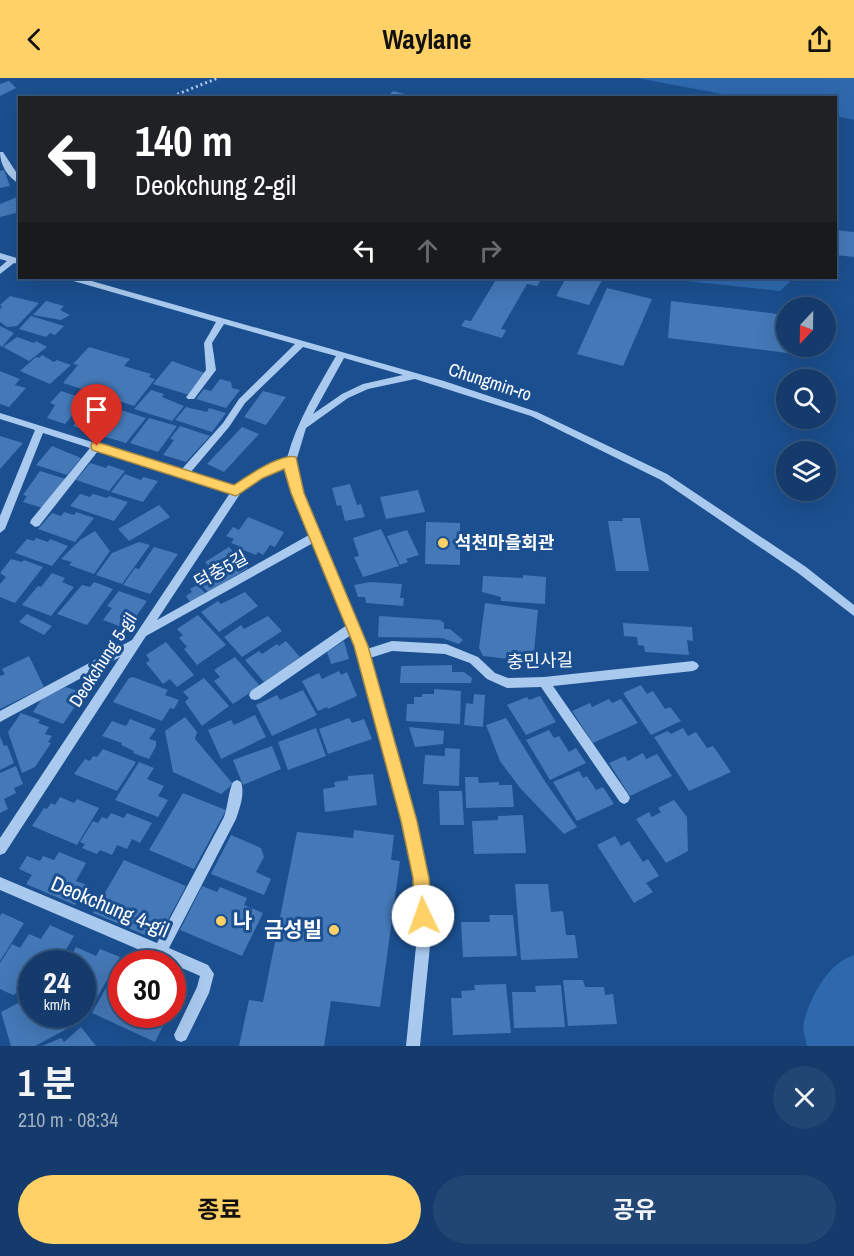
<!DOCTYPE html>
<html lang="ko">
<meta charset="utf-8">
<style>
body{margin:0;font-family:"Archivo Narrow","Noto Sans KR",sans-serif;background:#214673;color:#f1f3f6;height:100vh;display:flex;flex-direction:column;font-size:22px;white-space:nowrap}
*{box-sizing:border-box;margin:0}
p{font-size:20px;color:#9dadc1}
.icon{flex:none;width:33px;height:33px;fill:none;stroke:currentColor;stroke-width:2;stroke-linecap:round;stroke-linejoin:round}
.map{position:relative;height:968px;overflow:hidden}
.drawer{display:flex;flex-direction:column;background:#143b6b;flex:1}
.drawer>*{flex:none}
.top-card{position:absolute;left:18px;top:18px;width:819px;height:183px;border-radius:0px;box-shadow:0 6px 24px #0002,0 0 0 2px #33557e;background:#202124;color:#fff;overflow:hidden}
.needle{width:39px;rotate:202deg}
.tools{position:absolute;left:776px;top:219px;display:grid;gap:12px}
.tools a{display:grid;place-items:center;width:60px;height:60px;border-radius:50%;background:#143b6b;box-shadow:0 6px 24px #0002,0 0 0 2px #33557e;font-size:30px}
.speed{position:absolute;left:18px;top:872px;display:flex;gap:12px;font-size:30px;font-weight:700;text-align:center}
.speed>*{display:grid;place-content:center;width:78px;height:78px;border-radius:50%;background:#143b6b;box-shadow:0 6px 24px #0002,0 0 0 2px #33557e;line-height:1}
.speed small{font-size:15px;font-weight:400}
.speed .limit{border:9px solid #d22;background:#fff;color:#111}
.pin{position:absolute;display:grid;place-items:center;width:51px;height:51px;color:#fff;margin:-62px -26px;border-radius:50% 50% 50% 0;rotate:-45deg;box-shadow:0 0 6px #0007}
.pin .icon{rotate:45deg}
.me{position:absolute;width:66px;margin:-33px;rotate:357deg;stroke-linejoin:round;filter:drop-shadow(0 0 4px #0008)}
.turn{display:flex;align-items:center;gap:21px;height:126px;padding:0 18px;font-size:27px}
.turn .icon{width:78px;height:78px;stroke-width:2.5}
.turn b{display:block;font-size:42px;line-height:51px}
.lanes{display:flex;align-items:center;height:57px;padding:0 18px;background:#0003;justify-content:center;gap:30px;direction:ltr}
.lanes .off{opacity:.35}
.round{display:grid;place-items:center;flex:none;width:63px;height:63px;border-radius:32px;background:#214673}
.headline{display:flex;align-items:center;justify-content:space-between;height:102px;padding:0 18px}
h1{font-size:36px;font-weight:700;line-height:45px}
.button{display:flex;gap:12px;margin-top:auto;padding:12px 18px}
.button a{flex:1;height:69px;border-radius:36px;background:#ffd166;color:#111;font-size:24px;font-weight:700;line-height:69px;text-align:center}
.button a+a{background:#214673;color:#f1f3f6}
header{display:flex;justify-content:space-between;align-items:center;height:78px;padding:0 18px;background:#ffd166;color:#111;font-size:27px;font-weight:700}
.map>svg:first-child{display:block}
</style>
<header><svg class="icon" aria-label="back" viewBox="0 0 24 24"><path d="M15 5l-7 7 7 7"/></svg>Waylane<svg class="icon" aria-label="share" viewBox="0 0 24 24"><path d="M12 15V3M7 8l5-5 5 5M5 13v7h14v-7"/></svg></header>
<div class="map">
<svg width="854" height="968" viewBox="0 0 854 968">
<rect width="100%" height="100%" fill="#1b4f8f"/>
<g fill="#2e69ad">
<polygon points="637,0 854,0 854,42 836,38 836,20 738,19"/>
<polygon points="659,200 794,200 780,213"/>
<path d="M 854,877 L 854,968 L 807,968 C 806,961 802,951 804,944 C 810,919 828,885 854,877 Z"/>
</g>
<g fill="#4478b7">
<polygon points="9,3 16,10 0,18 0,6"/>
<polygon points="393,13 417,19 417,20 386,20"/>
<polygon points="4,92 10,108 0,110 0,93"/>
<polygon points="20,118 20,134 0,139 0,126"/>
<polygon points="836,152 854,154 854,179 836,177"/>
<polygon points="497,200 542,200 537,208 527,206 501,251 506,252 502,260 461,248 465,242 471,243"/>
<polygon points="566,200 603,200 589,227 556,218"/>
<polygon points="607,210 652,221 623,288 577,276"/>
<polygon points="10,218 39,225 17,248 7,249 0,244 0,231 2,229 0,227"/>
<polygon points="46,223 64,228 60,232 70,237 61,242 33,237"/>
<polygon points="671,223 786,237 786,268 794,268 795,276 668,260"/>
<polygon points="31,238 64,248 55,257 50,255 46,259 19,251"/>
<polygon points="0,248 14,255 2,269 0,267"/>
<polygon points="17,259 34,265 36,263 47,269 29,283 3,269"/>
<polygon points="89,269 130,281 124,288 151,296 149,299 155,301 134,328 63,305 78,287 73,286"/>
<polygon points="42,277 54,284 57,282 71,287 50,306 20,293 36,279 39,280"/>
<polygon points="172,283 205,295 189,317 153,306"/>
<polygon points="0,293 20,301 15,307 26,310 9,329 0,326"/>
<polygon points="220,301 231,304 232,310 240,312 226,330 196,321 204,311 211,313"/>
<polygon points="151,312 164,316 162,319 184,328 172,343 134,331"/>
<polygon points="61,313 86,321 65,346 47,340 55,327 50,325"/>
<polygon points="263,313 286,319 266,347 244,339"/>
<polygon points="89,322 116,331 96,355 73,348 82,337 77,336"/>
<polygon points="186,329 207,334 209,330 226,335 212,354 175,342"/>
<polygon points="118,331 146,340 126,365 102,358 111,346 106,345"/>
<polygon points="149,340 177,348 158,374 130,365"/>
<polygon points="180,348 210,358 186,384 163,377 174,362 170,361"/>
<polygon points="242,349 259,356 224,394 207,386"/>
<polygon points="0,358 23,365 0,391"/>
<polygon points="52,368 81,380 67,397 36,387"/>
<polygon points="90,385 106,390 108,387 125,393 109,413 76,402"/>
<polygon points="40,393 66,401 43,430 23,424 27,418 23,417"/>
<polygon points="125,396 141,402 143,399 158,403 143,424 111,414"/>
<polygon points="350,406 357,427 361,426 365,439 345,443 341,427 337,428 332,410"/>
<polygon points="418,412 425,434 386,441 380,419"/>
<polygon points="80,416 90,419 93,416 107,420 109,418 128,424 114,443 70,428"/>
<polygon points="159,427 170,439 129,463 118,451"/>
<polygon points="64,434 74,437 76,434 94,440 75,464 38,451 52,435 61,438"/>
<polygon points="248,439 284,454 275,469 270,467 263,477 258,474 256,477 238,470 239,468 231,465 234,461 226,458 233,449 239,452"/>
<polygon points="622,440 640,440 649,493 616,493 608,443 623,443"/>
<polygon points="426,444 460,445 460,487 425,486"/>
<polygon points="381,451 399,488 363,499 354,479 359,478 353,460"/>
<polygon points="407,452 419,477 406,481 408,484 400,487 387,458"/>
<polygon points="95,453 110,473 94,496 69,487 72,484 61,481 80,462"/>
<polygon points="36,460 48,464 50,461 68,468 52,488 15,475 27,461 34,463"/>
<polygon points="139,464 150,467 122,506 96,497 112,475"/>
<polygon points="154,469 178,476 150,516 123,507 135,490 139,491"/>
<polygon points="229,469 248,490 208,514 194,499 210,489 205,484"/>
<polygon points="11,481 22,484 24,482 43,489 15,525 0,519 0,506 6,499 0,495"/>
<polygon points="52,495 65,500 62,504 74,509 51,538 22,527 38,508 41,509"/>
<polygon points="523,497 546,499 545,526 501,523 501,519 482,514 483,498 523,500"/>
<polygon points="94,504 113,511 87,547 57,536 82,507 90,509"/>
<polygon points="370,504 402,506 400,520 404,520 403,528 366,525 365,519 358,519 354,507"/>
<polygon points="197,507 205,515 190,524 186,518 192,514 190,511"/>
<polygon points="119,513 147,523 127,551 103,542 112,530 107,528"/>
<polygon points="245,514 258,528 219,554 201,534 218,523 221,526"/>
<polygon points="485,525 538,532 533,584 483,578 479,570"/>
<polygon points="27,536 52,548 44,557 19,544"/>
<polygon points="198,537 226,567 197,587 184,571 187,569 179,560 183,557 177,551"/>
<polygon points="268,538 282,553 242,579 224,559 241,547 244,551"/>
<polygon points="379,538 440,542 444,545 444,551 450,551 463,562 459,566 442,560 378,559"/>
<polygon points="623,545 692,549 693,563 687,562 689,577 645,574 644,568 638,567 637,559 624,558"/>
<polygon points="286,563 300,579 264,604 245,582 259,573 262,576 277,566 279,568"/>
<polygon points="344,563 349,581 331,586 327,574"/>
<polygon points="166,564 194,597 177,609 170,601 163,606 146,585 150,582 146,577"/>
<polygon points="29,578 44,609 0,631 0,598 5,596 2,591"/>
<polygon points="235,579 260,608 233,626 214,603 220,599 214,592"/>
<polygon points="452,587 452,594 464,594 472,600 471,605 400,605 401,588"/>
<polygon points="339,593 341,597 347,594 357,618 328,631 327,629 318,633 302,603 319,595 322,601"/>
<polygon points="133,599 168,612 165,617 179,622 174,631 170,630 162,643 113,624 129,600"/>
<polygon points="204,600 229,628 202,648 185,624 189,620 183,614"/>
<polygon points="641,607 647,616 653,613 665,631 670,629 681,643 651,657 623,615"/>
<polygon points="66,609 84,615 63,646 33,634 43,619"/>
<polygon points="434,611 461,613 460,646 406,643 407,626 414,626 414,619 422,619 422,616 434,616"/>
<polygon points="303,612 317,637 272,658 256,627 277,617 280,622"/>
<polygon points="474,616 485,617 483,649 464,647 466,625 473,626"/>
<polygon points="540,618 556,644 526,657 507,627 527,619 529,622"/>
<polygon points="609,621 612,625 621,621 638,645 593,665 572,633 590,625 592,629"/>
<polygon points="21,635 40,642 38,645 49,649 45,656 52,658 48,664 51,665 35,689 22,695 8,654"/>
<polygon points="255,637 266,659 221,681 208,652 231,642 234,647"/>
<polygon points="185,639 197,654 195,661 233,706 221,716 173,694 165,653"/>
<polygon points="349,640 352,645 364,641 372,661 328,676 319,651"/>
<polygon points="506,640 544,702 577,749 564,756 520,710 500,683 486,647"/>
<polygon points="130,641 156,651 149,661 156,663 156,668 149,681 133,675 134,673 121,667 122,665 102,658 112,643 126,648"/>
<polygon points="409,649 444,653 443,666 415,669"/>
<polygon points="316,650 326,678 288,692 278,664"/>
<polygon points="683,650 688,658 696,654 707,670 713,668 731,694 689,713 654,659 668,653 671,656"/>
<polygon points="549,652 554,660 559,658 569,674 576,670 586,685 550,702 526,662"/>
<polygon points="0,658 4,668 7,667 14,685 0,692"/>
<polygon points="272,668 281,691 243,707 233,682"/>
<polygon points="445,670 460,671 459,708 423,706 425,677 445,678"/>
<polygon points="103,671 136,684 117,713 74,696 85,681 90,683 93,678 97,679"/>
<polygon points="643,675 646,681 657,676 672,698 630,718 609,685 625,678 628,683"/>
<polygon points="139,684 154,690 147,701 164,708 158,718 168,722 158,739 115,722"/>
<polygon points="16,688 23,706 14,710 16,715 4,721 8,731 0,735 0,695"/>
<polygon points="579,693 583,700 587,698 596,712 603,709 614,726 577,743 553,704"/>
<polygon points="373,696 377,727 325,734 323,711 335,709 334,704 348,702 348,698"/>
<polygon points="465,699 478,699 479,705 499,704 499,707 512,707 514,729 466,730"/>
<polygon points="439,713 462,713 464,747 440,747"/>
<polygon points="183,715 226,732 194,791 149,772"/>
<polygon points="60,719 74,725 77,721 99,730 77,767 32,748 44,730 47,731 51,725 55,727"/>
<polygon points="674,722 687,739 688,773 666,785 636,741 649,734 652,739 661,734 658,730"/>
<polygon points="111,735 124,740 127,735 152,745 140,765 132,761 127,771 117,767 112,777 100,772 97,776 82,770 85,766 80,764 93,743 98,745 102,739 107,741"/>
<polygon points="523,737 526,775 474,776 472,743 498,742 498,738"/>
<polygon points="354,752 394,757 391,782 400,783 380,929 331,923 324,968 239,968 249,922 263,924 297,754 353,760"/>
<polygon points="231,757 261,770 264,779 256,794 271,801 264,817 211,796"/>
<polygon points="615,758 621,768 629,763 643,784 648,781 659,798 646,805 653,814 634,825 597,767"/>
<polygon points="59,774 86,785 76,803 87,807 75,827 26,806 32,797 19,791 27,778 40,783 43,778 54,782"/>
<polygon points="124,782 186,808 157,862 93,835"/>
<polygon points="515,806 548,806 551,834 563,833 566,857 575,857 578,880 521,882"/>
<polygon points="202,808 217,814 220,809 247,820 244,827 263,835 242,878 180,852"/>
<polygon points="2,835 24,845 0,883 0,838"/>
<polygon points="489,837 513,837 517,878 463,879 461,844 490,844"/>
<polygon points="50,847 74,858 58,885 32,885 32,906 13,917 0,911 0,885 12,866 20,870 29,856 41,861"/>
<polygon points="76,869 96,878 100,871 120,879 94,925 82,928 82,885 60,885 67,874 72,876"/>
<polygon points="122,881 130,885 122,885 122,936 169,936 155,964 92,935"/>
<polygon points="563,902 583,902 585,909 604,909 605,917 613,916 617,946 568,948"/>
<polygon points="172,904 183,908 172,929"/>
<polygon points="506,906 511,955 453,957 451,920 462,920 461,913 475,912 474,907"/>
<polygon points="561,907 565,949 514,950 512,914 536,914 535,908"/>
<polygon points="32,911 32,936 72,936 76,946 35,968 11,968 1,934 28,920 26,914"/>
<polygon points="81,949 96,968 42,968 61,960 64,964"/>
</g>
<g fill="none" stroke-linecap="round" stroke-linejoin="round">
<polyline stroke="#a9c9ee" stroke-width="3" stroke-dasharray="2 3" stroke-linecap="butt" points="168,20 218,0"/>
<g fill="#a9c9ee" fill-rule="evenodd">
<path d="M 0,74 L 3,74 L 20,100 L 20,106 C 8,100 0,87 0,74 Z"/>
<polygon points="0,175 20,181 20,186 14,185 0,196 0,189 7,183 0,181"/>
<path d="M 69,200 L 81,200 L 444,303 L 537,334 L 667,396 L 806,489 L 854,527 L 854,538 L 798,495 L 661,402 L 531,338 L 415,301 L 368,311 L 348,320 L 306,350 L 297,380 L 296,393 L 302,415 L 367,571 L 392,563 L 446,566 L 478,579 L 495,595 L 508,600 L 544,599 L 693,583 L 697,585 L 699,588 L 697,591 L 693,593 L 553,608 L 628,716 L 630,720 L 628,724 L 624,726 L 620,724 L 541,609 L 507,610 L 487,601 L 470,585 L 445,576 L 392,573 L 370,580 L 415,743 L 427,800 L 431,858 L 420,968 L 406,968 L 417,858 L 415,800 L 403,743 L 355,568 L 351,557 L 259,621 L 255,622 L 251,621 L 249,617 L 251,613 L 347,547 L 313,465 L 146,558 L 5,775 L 0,777 L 0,760 L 120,579 L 0,644 L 0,633 L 132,562 L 230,415 L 98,373 L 39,448 L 35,449 L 30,445 L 31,442 L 90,370 L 43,355 L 5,451 L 0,455 L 0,438 L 35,352 L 0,341 L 0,335 L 181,392 L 223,345 L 239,321 L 295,266 L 224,246 L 212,265 L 216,292 L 194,321 L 188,321 L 186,319 L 188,317 L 206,292 L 204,265 L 216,244 L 70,202 ZM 303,269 L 336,278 C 317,311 297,343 287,380 L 256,394 L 235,409 L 190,395 L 229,349 L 245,325 ZM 344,280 L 403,297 L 363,306 L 342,316 L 313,336 ZM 286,388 C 285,411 301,436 309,457 L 157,542 L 240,416 L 262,400 Z"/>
<path d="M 237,702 L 241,704 C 245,716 240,729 236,741 L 169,870 L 208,887 L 214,896 L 209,915 L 186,962 L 181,964 L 176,962 L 174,957 L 197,909 L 200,898 L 198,897 L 0,812 L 0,799 L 157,865 L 224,739 C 228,728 228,715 233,704 Z"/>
</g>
</g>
<path fill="#ffd166" stroke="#a68842" stroke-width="1.5" d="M 97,364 L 234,407 C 247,398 281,375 296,379 L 304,415 L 368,568 L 417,743 L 429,800 L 432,838 L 429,844 L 423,847 L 417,844 L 414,838 L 413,800 L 401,743 L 354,568 L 291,415 L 284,391 L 263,400 L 236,418 L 92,372 L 91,368 L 92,365 Z"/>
<g fill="#ffd166" stroke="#1b4f8f" stroke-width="2">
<circle cx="443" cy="465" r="6"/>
<circle cx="221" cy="843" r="6"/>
<circle cx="334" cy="852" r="6"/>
</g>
<g text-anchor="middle" stroke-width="6" stroke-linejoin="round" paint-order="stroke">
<g font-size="18" fill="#fff" stroke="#1b4f8f">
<text transform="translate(490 304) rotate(18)" y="6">Chungmin-ro</text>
<text transform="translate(221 492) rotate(-29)" y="6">덕충5길</text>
<text transform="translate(103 582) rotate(-57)" y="6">Deokchung 5-gil</text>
<text transform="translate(540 583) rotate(-2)" y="6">충민사길</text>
</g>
<g font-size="18" font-weight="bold" fill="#fff" stroke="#1b4f8f" text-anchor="start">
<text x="455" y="471">석천마을회관</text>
</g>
<g font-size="21" fill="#fff" stroke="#1b4f8f">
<text transform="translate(110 829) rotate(23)" y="7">Deokchung 4-gil</text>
</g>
<g font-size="21" font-weight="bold" fill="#fff" stroke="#1b4f8f" text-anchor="start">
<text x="233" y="850">나</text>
<text x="322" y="859" text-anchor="end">금성빌</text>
</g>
</g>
</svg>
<div class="tools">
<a><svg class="needle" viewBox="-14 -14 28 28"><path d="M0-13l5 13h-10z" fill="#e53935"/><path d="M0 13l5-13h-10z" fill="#9dadc1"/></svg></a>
<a><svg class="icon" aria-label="search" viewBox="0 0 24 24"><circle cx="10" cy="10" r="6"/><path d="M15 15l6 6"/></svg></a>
<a><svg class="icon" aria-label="layers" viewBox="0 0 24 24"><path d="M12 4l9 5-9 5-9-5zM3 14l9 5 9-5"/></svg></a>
</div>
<div class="speed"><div>24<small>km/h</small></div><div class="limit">30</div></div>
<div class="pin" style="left:97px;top:368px;background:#d93025"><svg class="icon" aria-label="arrive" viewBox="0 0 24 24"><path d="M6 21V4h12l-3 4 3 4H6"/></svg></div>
<svg class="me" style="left:423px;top:838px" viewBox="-20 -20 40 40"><circle r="19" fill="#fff"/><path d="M0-13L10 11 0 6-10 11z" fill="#ffd166"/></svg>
<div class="top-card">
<div class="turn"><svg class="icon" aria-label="left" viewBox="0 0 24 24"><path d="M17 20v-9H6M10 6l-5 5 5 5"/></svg><div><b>140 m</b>Deokchung 2-gil</div></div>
<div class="lanes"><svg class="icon" aria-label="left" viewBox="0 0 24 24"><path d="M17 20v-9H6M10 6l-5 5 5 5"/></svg><svg class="icon off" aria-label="ahead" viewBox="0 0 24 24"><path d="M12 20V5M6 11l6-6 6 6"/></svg><svg class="icon off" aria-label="right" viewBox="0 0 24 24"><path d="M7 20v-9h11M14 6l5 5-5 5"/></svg></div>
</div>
</div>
<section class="drawer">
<div class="headline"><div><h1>1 분</h1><p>210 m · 08:34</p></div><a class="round"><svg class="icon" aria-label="close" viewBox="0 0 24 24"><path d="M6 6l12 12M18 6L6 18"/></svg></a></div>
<div class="button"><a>종료</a><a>공유</a></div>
</section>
